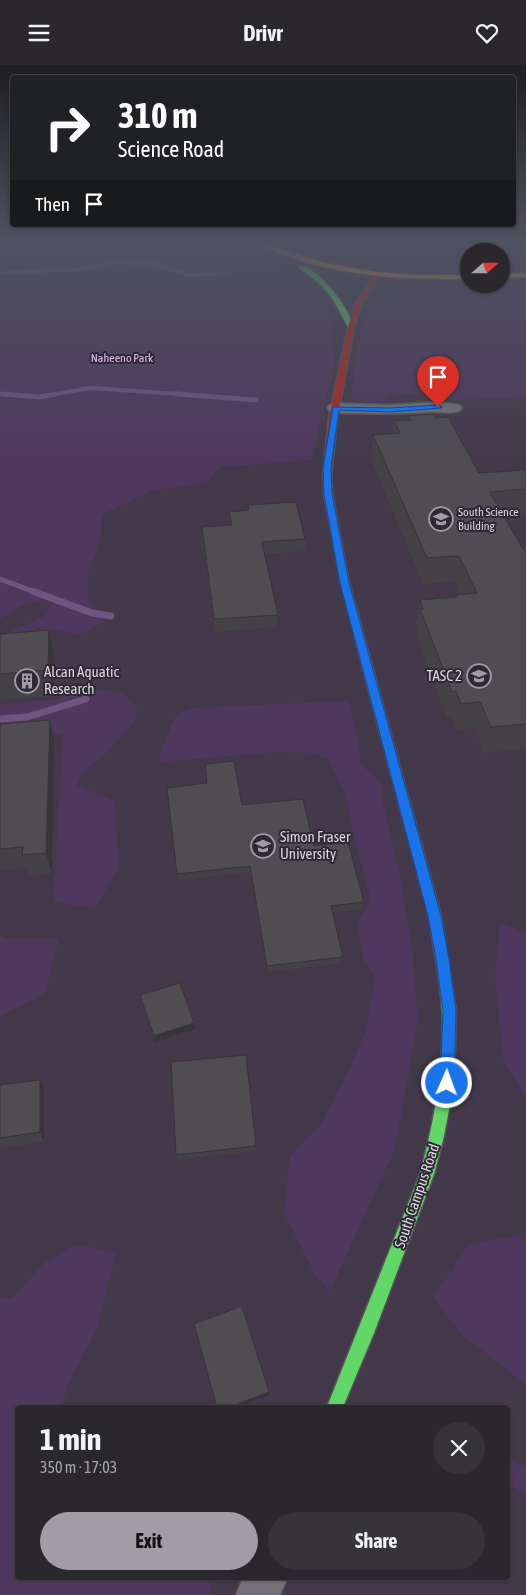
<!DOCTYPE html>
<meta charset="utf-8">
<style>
body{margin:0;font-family:"Asap Condensed",sans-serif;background:#373439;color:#f1f3f6;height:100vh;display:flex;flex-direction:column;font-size:19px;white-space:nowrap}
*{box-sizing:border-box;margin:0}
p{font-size:16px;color:#a6a6aa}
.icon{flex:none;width:28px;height:28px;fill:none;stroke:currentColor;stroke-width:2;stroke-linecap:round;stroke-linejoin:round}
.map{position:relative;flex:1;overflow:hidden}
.side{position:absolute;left:15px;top:1340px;width:495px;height:175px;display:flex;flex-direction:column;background:#2b282d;border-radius:5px;box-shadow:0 1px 4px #0004,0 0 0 1px #474449}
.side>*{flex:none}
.banner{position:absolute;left:10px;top:10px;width:506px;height:152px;border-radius:5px;box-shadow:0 1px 4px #0004,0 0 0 1px #474449;background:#202124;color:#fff;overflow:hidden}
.needle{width:32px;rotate:69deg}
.buttons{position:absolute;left:460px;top:178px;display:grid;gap:10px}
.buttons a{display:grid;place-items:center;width:50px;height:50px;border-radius:50%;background:#2b282d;box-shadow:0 1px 4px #0004,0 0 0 1px #474449;font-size:25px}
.pin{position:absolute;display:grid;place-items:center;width:42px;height:42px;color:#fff;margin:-51px -21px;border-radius:50% 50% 50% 0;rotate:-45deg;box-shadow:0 0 5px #0007}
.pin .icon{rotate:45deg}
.me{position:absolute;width:55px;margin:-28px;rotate:2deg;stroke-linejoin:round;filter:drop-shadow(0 0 4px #0008)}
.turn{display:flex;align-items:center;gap:18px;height:105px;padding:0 25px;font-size:22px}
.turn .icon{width:65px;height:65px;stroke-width:2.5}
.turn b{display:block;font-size:35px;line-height:42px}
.then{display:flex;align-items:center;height:48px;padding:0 25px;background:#0003;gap:10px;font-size:19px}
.round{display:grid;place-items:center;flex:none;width:52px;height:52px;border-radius:26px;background:#373439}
.summary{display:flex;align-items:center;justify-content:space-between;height:85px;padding:0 25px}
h1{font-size:30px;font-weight:700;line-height:38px}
.action{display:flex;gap:10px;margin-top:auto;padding:10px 25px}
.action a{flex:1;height:58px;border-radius:30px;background:#a29da5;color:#111;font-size:20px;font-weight:700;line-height:58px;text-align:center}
.action a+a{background:#373439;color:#f1f3f6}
header{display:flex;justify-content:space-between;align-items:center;height:65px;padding:0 25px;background:#2b282d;font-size:22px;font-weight:700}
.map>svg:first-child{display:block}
</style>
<header><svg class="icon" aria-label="menu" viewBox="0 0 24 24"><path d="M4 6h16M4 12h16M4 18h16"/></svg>Drivr<svg class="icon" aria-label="heart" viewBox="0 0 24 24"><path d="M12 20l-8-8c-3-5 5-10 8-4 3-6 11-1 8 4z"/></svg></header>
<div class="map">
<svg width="526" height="1530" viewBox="0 0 526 1530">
<rect width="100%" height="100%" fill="#39363c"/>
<path fill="#43394b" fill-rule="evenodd" d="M 0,177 L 526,177 L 526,1530 L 0,1530 ZM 469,186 L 501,186 L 501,219 L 469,219 ZM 18,1342 L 508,1342 L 508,1512 L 18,1512 Z"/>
<g fill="#4f385d">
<polygon points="0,177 228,177 298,215 317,232 327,244 333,266 334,300 312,395 220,402 206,418 153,425 101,450 101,475 88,508 88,534 103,557 81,569 38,563 0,579 0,571 45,551 57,530 20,541 0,554"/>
<polygon points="269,177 370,177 389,186 407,191 442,196 469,195 469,201 458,205 440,207 362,204 309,194"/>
<path d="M 374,177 L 517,177 L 499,186 L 469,186 L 469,192 C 437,196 403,190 374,177 Z"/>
<path d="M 461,221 L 526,225 L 526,334 L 489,333 L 445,335 L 441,328 L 386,330 L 388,337 L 362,338 L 353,334 L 351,331 C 354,313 358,265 366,251 C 379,226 436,223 461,221 Z"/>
<polygon points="87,624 122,627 137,641 135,656 102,692 83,706 77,721 115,736 119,802 95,843 53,837 63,668 15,673 0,682 0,640 57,634"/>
<polygon points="348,636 359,679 360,699 382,718 382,733 399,806 412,882 418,955 395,1084 330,1226 315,1210 284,1148 290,1091 320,1061 350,1003 366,966 375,909 364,898 357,860 371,835 354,772 346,730 328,694 312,688 276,687 159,697 161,684 176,650 191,643"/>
<polygon points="500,857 526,868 526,1033 503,994 495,912"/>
<polygon points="0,870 4,874 59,874 45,929 0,951"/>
<polygon points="519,1170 526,1181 526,1319 461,1269 432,1230 446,1214 468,1180"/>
<polygon points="77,1179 116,1188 98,1262 70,1315 61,1342 18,1342 18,1512 209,1513 212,1530 0,1530 0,1232 12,1234 44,1198"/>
<polygon points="508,1393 526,1404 526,1430 508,1418"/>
</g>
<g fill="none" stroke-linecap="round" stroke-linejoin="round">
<g stroke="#6f5380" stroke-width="4">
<polyline points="0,208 83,204 116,197 155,199 189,210 229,208"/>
<polyline points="0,329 20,330"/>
<polyline points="49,330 91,323 194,330"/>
</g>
<g stroke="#6f5380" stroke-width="5">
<polyline points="3,329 40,332 56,329"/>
<polyline points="177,329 256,335"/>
<polyline points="0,514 35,527"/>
</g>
<g stroke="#6f5380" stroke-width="7">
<polyline points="32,526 92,548 111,551"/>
<polyline points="0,654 27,652 86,634"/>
</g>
<g stroke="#555258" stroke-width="3">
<g id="street">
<path d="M 438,337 L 460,340 L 462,343 L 460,346 C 451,349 442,347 433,347 C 400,349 368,349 335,348 L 329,346 L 327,343 L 329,340 L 335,338 L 390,340 Z"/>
<polygon points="243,1512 288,1512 280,1530 236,1530"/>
</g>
</g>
<g stroke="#555258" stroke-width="3">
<g id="fast">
<path d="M 299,201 C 319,201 352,246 353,263 L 348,262 C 332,231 328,223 299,203 Z"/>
<path d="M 435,846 L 439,848 L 441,851 L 456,946 L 454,1018 L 444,1071 L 434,1109 L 374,1268 L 343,1342 L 327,1342 L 420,1109 C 434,1056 445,1002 442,946 C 441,915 433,882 429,851 L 431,848 Z"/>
</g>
</g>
<g stroke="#555258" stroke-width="3">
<g id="slow">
<path d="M 256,177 L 264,177 C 334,206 393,212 469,210 L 469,214 C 400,215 318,211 256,177 Z"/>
<polygon points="526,208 526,212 501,213 501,209"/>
<polygon points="324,410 331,412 332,429 349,518 377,619 372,622 367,619 341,518 324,429"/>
</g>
</g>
<g stroke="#555258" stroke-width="3">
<g id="jam">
<polygon points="374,210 379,211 361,239 354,262 337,354 331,412 327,414 323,412 329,354 348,262 355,239"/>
<polygon points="372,616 377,619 441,851 439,854 435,856 431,854 429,851 367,619"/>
</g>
</g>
<use href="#street" fill="#747278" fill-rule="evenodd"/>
<use href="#fast" fill="#63d668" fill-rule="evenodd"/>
<use href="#slow" fill="#ff974d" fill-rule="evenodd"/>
<use href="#jam" fill="#b3261e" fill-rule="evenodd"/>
</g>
<g fill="#444147">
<polygon points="409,351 435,353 479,408 526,405 526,449 504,450 523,484 526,484 526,684 484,688 475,663 456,665 451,652 447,653 416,570 417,564 416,561 420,535 455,533 455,530 460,529 455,516 423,519 371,394 373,370 392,369 394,356 409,355"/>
<polygon points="248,440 305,474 305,486 265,489 278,550 277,562 215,567 202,474 202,462 230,460 229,447 248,446"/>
<polygon points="49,565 54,591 54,631 0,635 0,569"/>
<polygon points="50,655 54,676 52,809 28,811 26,803 0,805 0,659"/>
<polygon points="167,723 242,740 314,781 364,837 363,844 332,847 343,892 342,898 267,907 250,807 178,815"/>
<polygon points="140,930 195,964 155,977 141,936"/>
<polygon points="0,1020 44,1025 44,1077 0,1083"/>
<polygon points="256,1081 256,1086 177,1095 176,1090"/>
</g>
<g fill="#373539">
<polygon points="49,565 54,591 54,631 48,605"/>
<polygon points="50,655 54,676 52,809 46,788"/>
<polygon points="194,958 195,964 155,977 154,971"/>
<polygon points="40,1015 44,1025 44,1077 40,1067"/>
<polygon points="269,1327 268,1330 238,1342 230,1342"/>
</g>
<g fill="#4f4c52" stroke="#373539">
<polygon points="433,349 435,353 448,352 479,408 526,405 526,424 490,427 523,484 526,484 526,659 491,662 480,637 461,639 456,626 452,627 420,544 423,544 420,535 457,532 455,530 477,528 459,491 427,493 373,370 400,368 394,356 411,355 409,351"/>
<polygon points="296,437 305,474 262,477 278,550 214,554 202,462 232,460 229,447 249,445 248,440"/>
<polygon points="49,565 48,605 0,609 0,569"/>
<polygon points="50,655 46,788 22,790 23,782 0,784 0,659"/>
<polygon points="234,696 242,740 303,734 314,781 348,777 364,837 331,841 343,892 267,901 250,801 177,809 167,723 207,718 205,699"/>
<polygon points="180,918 194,958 154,971 140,930"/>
<polygon points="246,990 256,1081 176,1090 171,997"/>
<polygon points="40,1015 40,1067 0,1073 0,1020"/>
<polygon points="242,1241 269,1327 230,1342 217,1342 194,1259"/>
</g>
<linearGradient id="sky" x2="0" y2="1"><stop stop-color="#1f1e21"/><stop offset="0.45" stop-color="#4e5261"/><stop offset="1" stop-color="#4e5261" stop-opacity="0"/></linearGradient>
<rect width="526" height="392" fill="url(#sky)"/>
<polygon fill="#1a73e8" stroke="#114b97" points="438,340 442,342 441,343 390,347 339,345 331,403 332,429 349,518 441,851 449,894 456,946 454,1018 452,1023 447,1024 442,1023 440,1018 443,946 436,894 428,851 340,518 324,429 323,403 333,342 390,343"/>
<defs>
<g id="university-ring" transform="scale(1.25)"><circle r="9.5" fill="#302835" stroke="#a29da5" stroke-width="1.5"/><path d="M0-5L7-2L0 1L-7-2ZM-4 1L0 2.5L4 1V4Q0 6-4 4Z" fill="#a29da5"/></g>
<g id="building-ring" transform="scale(1.25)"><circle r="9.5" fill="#302835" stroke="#a29da5" stroke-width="1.5"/><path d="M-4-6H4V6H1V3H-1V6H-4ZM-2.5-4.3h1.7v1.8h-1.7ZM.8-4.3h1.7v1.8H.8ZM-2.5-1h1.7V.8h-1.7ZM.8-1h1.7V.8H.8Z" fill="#a29da5"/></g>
</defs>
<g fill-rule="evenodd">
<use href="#university-ring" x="441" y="454"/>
<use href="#university-ring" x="479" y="611"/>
<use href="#building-ring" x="27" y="616"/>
<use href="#university-ring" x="263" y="781"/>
</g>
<g text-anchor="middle" stroke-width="4" stroke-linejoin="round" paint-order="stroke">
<g font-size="12" fill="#e2befa" stroke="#302835">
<text x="122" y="297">Naheeno Park</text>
</g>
<g font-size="12" fill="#dad5de" stroke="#302835" text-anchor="start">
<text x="458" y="451">South Science<tspan x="458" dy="14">Building</tspan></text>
</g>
<g font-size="15" fill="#dad5de" stroke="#302835" text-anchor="start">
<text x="44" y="612">Alcan Aquatic<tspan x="44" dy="17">Research</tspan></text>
<text x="462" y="616" text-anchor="end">TASC 2</text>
<text x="280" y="777">Simon Fraser<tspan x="280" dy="17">University</tspan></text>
</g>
<g font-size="15" fill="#dad5de" stroke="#302835">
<text transform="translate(417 1131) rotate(-71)" y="5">South Campus Road</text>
</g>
</g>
</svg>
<div class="buttons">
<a><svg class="needle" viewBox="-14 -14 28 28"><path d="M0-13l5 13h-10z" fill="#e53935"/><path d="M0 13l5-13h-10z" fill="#a6a6aa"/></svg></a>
</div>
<div class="pin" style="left:438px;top:342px;background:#d93025"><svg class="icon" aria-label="arrive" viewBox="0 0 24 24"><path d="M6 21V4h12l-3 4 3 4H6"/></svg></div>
<svg class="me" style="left:447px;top:1018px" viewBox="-20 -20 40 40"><circle r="17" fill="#1a73e8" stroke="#fff" stroke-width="3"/><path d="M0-11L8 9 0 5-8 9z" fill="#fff"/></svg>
<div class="banner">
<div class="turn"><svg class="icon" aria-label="right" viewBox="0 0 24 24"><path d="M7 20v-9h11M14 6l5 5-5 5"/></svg><div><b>310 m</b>Science Road</div></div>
<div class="then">Then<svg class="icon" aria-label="arrive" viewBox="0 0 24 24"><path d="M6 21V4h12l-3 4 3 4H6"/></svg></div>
</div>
<section class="side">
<div class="summary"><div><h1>1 min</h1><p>350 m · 17:03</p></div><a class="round"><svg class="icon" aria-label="close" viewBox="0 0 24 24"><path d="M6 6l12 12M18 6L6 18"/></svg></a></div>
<div class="action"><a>Exit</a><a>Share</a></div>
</section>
</div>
